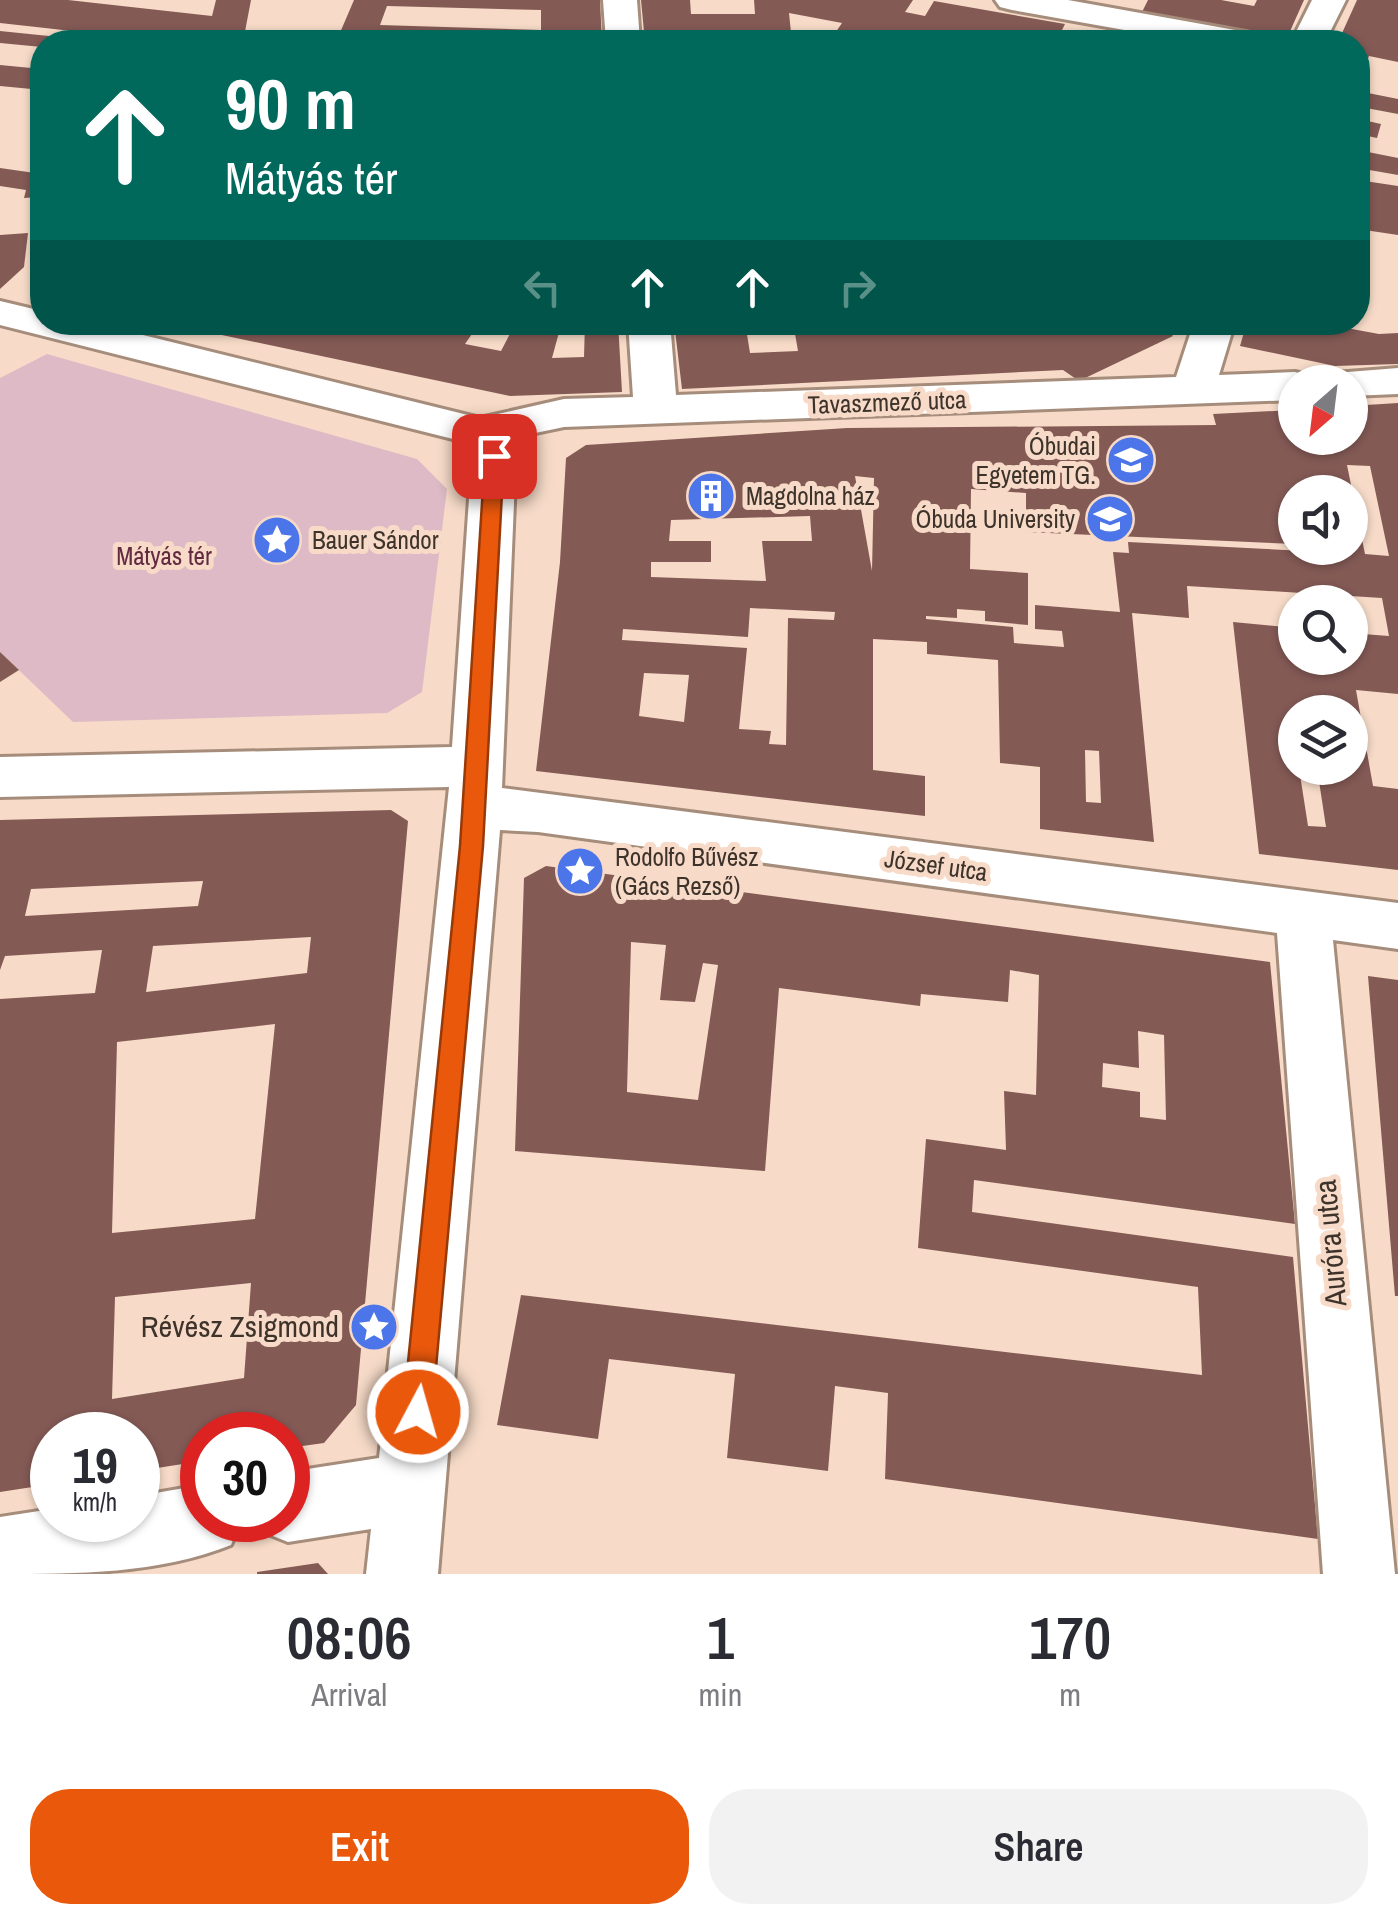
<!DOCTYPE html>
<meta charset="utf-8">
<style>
body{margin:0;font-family:"Archivo Narrow",sans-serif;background:#f2f2f3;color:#2b2b33;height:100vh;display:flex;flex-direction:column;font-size:38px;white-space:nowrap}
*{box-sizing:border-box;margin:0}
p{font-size:32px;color:#7c7c81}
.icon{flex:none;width:55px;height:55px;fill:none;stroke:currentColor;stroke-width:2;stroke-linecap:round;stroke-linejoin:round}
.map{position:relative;height:1574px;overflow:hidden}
.panel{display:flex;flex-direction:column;background:#fff;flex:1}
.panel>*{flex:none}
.top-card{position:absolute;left:30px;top:30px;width:1340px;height:305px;border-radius:40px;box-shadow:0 2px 8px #0004;background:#00695c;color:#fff;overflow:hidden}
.needle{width:65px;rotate:208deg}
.buttons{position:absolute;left:1278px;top:365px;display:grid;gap:20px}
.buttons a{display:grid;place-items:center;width:90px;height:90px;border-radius:50%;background:#fff;box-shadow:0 2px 8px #0004;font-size:50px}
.speed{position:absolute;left:30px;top:1412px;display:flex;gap:20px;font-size:50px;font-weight:700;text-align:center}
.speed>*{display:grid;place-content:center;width:130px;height:130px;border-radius:50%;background:#fff;box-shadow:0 2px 8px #0004;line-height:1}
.speed small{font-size:25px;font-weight:400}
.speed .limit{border:15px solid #d22;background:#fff;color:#111}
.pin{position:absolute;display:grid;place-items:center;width:85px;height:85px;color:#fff;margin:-42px;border-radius:20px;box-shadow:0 5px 15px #0006}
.me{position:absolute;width:110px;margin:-55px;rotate:6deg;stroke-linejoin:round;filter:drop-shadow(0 0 8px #0008)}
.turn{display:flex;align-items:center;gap:35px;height:210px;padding:0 30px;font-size:45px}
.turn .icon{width:130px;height:130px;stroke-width:2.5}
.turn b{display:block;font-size:70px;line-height:85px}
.lanes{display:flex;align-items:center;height:95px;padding:0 30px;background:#0003;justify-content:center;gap:50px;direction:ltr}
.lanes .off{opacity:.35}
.eta{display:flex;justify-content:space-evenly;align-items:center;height:170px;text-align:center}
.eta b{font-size:60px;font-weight:600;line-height:70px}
.primary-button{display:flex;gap:20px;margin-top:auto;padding:20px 30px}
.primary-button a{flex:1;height:115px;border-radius:40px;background:#ea580c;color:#fff;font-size:40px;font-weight:600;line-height:115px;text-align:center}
.primary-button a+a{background:#f2f2f3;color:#2b2b33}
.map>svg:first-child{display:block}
</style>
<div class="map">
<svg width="1398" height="1574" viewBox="0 0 1398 1574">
<rect width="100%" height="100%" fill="#f7dbc8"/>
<polygon fill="#ddbac5" points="47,354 417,459 447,489 422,692 387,713 73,722 0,652 0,378"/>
<g fill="#845a55" fill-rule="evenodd">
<polygon points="0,0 68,0 212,16 216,0 251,0 243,42 171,42 0,23"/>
<path d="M 354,0 L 600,0 L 602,42 L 336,42 ZM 387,6 L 541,10 L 541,30 L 380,25 Z"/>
<polygon points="641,0 690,0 691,14 755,14 754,0 913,0 905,12 925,16 934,1 1065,24 1056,42 925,42 928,37 902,32 896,42 829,42 842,23 789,13 792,42 645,42"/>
<polygon points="1148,0 1221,0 1254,6 1257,0 1304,0 1287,38 1141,14"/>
<polygon points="1357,0 1398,0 1398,62 1369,56 1358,86 1358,42 1338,42"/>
<polygon points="0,31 88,40 88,42 42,42 42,47 0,43"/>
<polygon points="0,65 42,69 42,90 0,86"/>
<polygon points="1358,91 1398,99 1398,114 1366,108 1363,120 1381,124 1377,138 1358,134"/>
<polygon points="1358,150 1398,158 1398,175 1358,168"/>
<polygon points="0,168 42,174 40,197 24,198 26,190 0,186"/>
<polygon points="1358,180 1398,186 1398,235 1358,229"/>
<polygon points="28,233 24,267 0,289 0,235"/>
<path d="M 204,322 L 375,322 L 417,332 L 425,322 L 548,322 L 561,325 L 552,358 L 584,357 L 585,322 L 618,322 L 622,392 L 510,396 L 203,331 ZM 476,328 L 513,328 L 501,351 L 465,344 Z"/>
<polygon points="674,322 745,322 750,353 798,351 793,322 1160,322 1173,336 1079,381 1063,370 682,389"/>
<polygon points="1247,322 1314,322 1379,334 1398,333 1398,364 1335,366 1240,346"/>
<path d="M 1398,403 L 1398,694 L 1356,690 L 1373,786 L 1398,789 L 1398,870 L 1259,854 L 1233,622 L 1295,628 L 1295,658 L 1350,658 L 1350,633 L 1389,636 L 1382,598 L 1187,586 L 1189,618 L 1132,613 L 1154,842 L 1040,829 L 1040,767 L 1000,763 L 998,660 L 927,654 L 927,642 L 873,639 L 873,770 L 925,776 L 925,816 L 536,771 L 560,562 L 566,458 L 586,445 L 847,428 L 1216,425 L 1213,414 L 1295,410 L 1295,438 L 1350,438 L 1350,406 ZM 1347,465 L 1370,466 L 1389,556 L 1365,554 ZM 855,476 L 874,478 L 872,571 ZM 971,489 L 1026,493 L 1026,532 L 1295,544 L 1295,492 L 1350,492 L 1350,548 L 1305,548 L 1305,551 L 1128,542 L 1129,553 L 1113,552 L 1120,612 L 1035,605 L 1035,629 L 1062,631 L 1064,647 L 1014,643 L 1013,627 L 926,619 L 926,616 L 957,618 L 957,609 L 985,611 L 985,621 L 1028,625 L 1028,573 L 970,569 ZM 810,516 L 812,541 L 762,541 L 766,581 L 651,577 L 651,562 L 711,562 L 711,541 L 669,541 L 671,520 ZM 750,608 L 835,612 L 834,620 L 788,618 L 786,745 L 769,744 L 771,731 L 739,729 L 747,648 L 622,640 L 623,629 L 748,637 ZM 644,673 L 689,675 L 684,722 L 639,716 ZM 1295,712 L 1350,712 L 1350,768 L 1317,768 L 1326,827 L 1308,826 L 1299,768 L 1295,768 ZM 1085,750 L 1099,751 L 1101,803 L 1086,802 Z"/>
<polygon points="0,652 19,670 0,682"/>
<path d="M 391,810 L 408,821 L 356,1405 L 324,1443 L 288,1448 L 288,1435 L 202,1435 L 202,1461 L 138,1471 L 138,1435 L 52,1435 L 52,1484 L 0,1492 L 0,999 L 95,993 L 102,950 L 5,956 L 0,970 L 0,820 ZM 203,881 L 198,906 L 25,916 L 31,889 ZM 311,937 L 307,973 L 146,992 L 153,946 ZM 275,1024 L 255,1219 L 112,1233 L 117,1042 ZM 251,1283 L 244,1378 L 112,1399 L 115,1297 Z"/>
<path d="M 546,866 L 1270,962 L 1295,1224 L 974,1180 L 972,1212 L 1293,1257 L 1318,1539 L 885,1479 L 888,1393 L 835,1386 L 828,1471 L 727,1458 L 735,1374 L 609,1359 L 598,1439 L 497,1425 L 521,1295 L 1202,1375 L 1198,1287 L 918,1248 L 926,1139 L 1006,1150 L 1004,1091 L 1036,1095 L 1039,975 L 1010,970 L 1008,1002 L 921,994 L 920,1006 L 779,988 L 765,1171 L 515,1151 L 524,878 ZM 631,942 L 666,945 L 660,1000 L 695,1002 L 703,963 L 718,965 L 698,1100 L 627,1092 ZM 1138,1031 L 1164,1035 L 1166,1120 L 1140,1117 L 1140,1092 L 1102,1087 L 1103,1063 L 1139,1068 Z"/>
<polygon points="1368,976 1398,980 1398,1296 1395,1296"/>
<polygon points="318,1563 328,1574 257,1574 257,1572"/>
</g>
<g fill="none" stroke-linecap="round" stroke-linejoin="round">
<g stroke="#a68d7b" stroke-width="6">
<g id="minor">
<polygon points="603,0 637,0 640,42 606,42"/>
<polygon points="995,0 1068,0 1246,32 1258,35 1263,42 1192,42 1012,10 1000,7"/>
<polygon points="1312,0 1346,0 1325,42 1291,42"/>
<polygon points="0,301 42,311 42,322 90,322 480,418 564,399 633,397 628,322 670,322 676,395 1176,377 1194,322 1235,322 1219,375 1295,372 1310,376 1314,382 1295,382 1295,400 564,427 507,439 516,455 502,788 1398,903 1398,949 1333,940 1395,1574 1323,1574 1277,933 538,832 500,830 438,1574 366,1574 371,1529 288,1542 263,1532 258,1520 288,1520 288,1472 379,1458 449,787 0,797 0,757 452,747 472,455 465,442 0,325"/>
<polygon points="1398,368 1398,394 1350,396 1350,382 1329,382 1335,373"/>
<path d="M 202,1485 L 202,1520 L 241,1520 L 231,1545 C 159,1574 76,1574 0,1574 L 0,1517 L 52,1509 L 52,1520 L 138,1520 L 138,1496 Z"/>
</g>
</g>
<use href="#minor" fill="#fff" fill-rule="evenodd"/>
</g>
<polygon fill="#ea580c" stroke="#983908" stroke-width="2.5" points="494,449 504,456 483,846 432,1412 428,1422 418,1426 407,1422 403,1412 460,846 485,456"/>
<defs>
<g id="school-disc" transform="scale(2.5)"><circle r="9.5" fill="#4b75e8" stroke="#f7dbc8"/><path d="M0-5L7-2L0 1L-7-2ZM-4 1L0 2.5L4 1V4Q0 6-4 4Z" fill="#fff"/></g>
<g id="building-disc" transform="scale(2.5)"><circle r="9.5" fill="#4b75e8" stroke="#f7dbc8"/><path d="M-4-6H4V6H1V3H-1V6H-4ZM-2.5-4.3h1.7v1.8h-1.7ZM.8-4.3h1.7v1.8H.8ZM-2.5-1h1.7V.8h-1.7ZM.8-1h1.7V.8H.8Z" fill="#fff"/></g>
<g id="university-disc" transform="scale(2.5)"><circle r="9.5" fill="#4b75e8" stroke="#f7dbc8"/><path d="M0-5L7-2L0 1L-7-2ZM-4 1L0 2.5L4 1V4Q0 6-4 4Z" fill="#fff"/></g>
<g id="sight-disc" transform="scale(2.5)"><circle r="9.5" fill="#4b75e8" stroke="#f7dbc8"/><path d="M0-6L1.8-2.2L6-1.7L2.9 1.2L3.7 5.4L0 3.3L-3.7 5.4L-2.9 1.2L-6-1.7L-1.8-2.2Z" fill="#fff"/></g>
</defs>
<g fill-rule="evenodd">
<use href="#school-disc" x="1131" y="460"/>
<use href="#building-disc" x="711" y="496"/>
<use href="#university-disc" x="1110" y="519"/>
<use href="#sight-disc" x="277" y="540"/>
<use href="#sight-disc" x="580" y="871"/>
<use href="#sight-disc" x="374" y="1327"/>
</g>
<g text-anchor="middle" stroke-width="10" stroke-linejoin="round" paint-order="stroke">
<g font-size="25" fill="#3e332b" stroke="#f7dbc8">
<text transform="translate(887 402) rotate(-2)" y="9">Tavaszmező utca</text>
<text transform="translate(936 865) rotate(8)" y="9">József utca</text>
</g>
<g font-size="25" fill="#3e332b" stroke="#f7dbc8" text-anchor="start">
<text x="1096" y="455" text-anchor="end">Óbudai<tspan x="1096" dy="29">Egyetem TG.</tspan></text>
<text x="746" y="505">Magdolna ház</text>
<text x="1075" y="528" text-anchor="end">Óbuda University</text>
<text x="312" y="549">Bauer Sándor</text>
<text x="615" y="866">Rodolfo Bűvész<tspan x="615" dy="29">(Gács Rezső)</tspan></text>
</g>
<g font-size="25" fill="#622a41" stroke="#f7dbc8">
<text x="164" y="565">Mátyás tér</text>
</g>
<g font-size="30" fill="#3e332b" stroke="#f7dbc8">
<text transform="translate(1331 1243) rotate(-95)" y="10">Auróra utca</text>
</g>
<g font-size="30" fill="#3e332b" stroke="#f7dbc8" text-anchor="end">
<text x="339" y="1337">Révész Zsigmond</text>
</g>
</g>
</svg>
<div class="buttons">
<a><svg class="needle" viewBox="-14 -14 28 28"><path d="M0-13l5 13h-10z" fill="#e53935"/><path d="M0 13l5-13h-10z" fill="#7c7c81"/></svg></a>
<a><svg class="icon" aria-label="sound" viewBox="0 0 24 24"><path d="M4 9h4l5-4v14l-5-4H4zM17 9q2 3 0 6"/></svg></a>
<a><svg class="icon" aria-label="search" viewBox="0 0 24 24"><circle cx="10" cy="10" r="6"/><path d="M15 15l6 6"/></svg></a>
<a><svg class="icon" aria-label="layers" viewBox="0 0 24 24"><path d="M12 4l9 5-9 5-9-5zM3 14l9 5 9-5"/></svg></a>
</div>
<div class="speed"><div>19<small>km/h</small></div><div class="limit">30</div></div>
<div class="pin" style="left:494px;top:456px;background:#d93025"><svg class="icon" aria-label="arrive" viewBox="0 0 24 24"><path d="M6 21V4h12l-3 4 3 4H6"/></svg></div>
<svg class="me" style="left:418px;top:1412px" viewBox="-20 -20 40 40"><circle r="17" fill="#ea580c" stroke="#fff" stroke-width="3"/><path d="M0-11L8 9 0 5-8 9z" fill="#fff"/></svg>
<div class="top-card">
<div class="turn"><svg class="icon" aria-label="ahead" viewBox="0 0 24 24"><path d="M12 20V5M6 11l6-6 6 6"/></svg><div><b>90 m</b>Mátyás tér</div></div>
<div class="lanes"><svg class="icon off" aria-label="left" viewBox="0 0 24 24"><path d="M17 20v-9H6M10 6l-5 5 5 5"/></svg><svg class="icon" aria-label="ahead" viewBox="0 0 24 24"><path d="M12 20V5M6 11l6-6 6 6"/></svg><svg class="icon" aria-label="ahead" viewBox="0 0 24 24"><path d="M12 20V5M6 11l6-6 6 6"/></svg><svg class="icon off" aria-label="right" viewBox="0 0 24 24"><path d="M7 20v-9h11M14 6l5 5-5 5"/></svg></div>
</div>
</div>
<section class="panel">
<div class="eta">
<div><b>08:06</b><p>Arrival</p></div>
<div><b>1</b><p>min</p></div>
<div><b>170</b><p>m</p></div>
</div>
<div class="primary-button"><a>Exit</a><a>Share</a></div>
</section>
